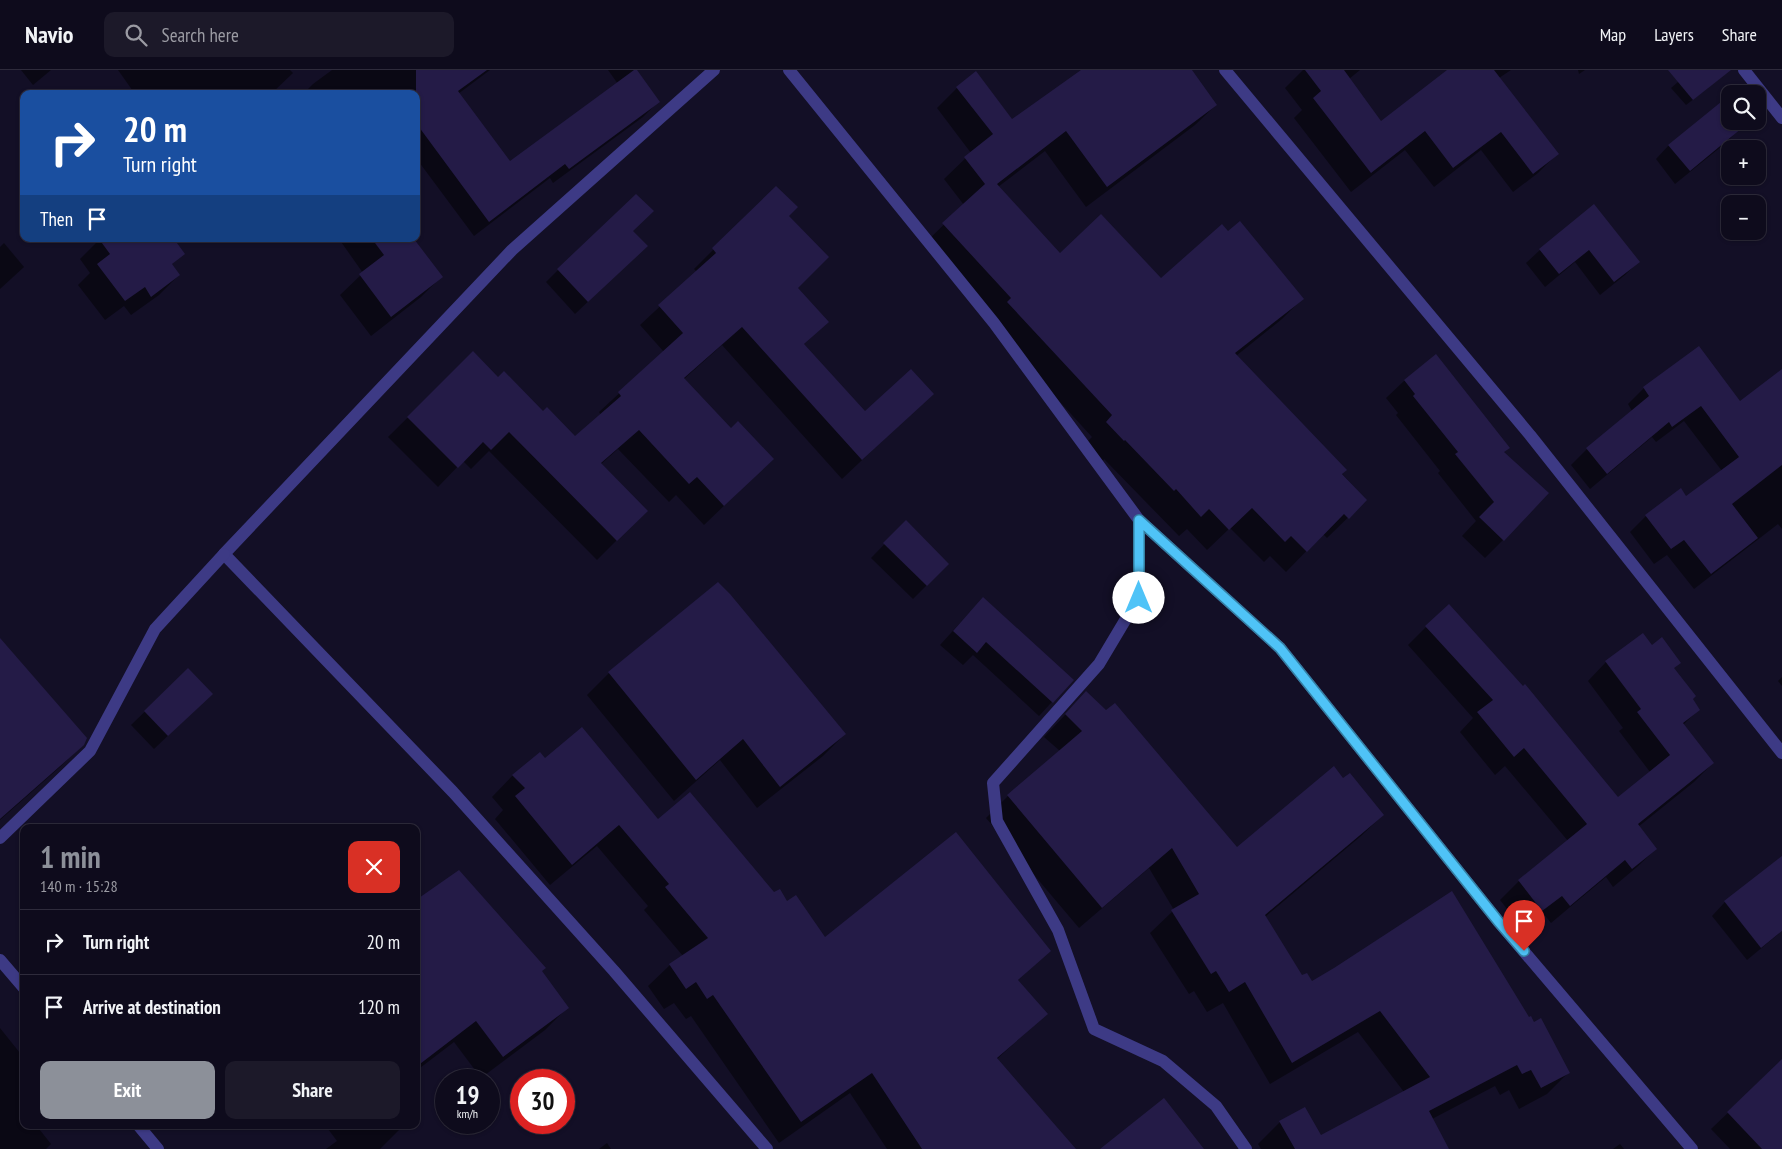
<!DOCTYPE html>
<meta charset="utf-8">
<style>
body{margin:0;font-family:"PT Sans Narrow",sans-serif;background:#1c1929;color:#f1f3f6;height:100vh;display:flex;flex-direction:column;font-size:19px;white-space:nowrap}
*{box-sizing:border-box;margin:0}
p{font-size:16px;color:#9b9ba3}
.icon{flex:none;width:28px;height:28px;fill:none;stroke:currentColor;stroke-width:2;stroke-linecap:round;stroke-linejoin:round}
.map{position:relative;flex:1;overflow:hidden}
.panel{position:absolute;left:20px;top:754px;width:400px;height:305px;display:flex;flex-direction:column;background:#0e0b1c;border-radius:10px;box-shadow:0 1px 4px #0004,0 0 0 1px #2e2b3b}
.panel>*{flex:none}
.banner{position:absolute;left:20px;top:20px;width:400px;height:152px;border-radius:10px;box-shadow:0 1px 4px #0004,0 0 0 1px #2e2b3b;background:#1a4fa0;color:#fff;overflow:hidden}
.fabs{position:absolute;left:1721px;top:15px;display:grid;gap:10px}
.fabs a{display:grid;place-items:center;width:45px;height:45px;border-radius:10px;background:#0e0b1c;box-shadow:0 1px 4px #0004,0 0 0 1px #2e2b3b;font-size:25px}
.speed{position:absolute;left:435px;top:999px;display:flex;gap:10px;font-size:25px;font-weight:700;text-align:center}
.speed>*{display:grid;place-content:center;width:65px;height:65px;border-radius:50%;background:#0e0b1c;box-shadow:0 1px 4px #0004,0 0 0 1px #2e2b3b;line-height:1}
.speed small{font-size:12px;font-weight:400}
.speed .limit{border:8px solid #d22;background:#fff;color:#111}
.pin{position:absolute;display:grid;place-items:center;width:42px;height:42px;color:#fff;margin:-51px -21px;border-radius:50% 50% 50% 0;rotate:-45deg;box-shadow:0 0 5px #0007}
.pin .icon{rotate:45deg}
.me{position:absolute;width:55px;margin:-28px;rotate:0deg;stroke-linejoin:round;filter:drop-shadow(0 0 4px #0008)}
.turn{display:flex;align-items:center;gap:18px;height:105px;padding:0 20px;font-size:22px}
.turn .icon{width:65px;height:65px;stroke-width:2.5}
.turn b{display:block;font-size:35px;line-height:42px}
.then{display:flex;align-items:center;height:48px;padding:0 20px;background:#0003;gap:10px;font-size:19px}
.round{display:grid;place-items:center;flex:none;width:52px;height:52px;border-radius:10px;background:#1c1929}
.summary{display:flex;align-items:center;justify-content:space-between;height:85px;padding:0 20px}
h1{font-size:30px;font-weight:700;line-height:38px;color:#8c9099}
.cta{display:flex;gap:10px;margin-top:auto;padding:10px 20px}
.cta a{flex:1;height:58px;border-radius:10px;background:#8c9099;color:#fff;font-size:20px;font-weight:700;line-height:58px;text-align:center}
.cta a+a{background:#1c1929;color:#f1f3f6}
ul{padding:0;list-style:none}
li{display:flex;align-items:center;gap:15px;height:65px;padding:0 20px;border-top:1px solid #2e2b3b}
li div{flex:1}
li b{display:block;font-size:19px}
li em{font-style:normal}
header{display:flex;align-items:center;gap:30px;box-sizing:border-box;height:70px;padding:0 25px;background:#0e0b1c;border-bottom:1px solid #2e2b3b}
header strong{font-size:24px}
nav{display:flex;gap:28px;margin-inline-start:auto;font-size:18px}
.search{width:350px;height:45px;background:#1c1929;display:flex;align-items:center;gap:12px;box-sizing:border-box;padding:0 18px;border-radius:10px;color:#9b9ba3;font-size:19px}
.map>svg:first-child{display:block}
</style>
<header>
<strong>Navio</strong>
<div class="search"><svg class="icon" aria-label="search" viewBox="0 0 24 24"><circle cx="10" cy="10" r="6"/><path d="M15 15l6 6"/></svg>Search here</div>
<nav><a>Map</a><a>Layers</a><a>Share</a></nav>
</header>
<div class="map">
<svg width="1782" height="1079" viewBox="0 0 1782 1079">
<rect width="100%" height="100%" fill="#130f26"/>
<g fill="#0007">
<polygon points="21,0 51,0 33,15"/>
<polygon points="118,0 290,0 293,3 271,24 135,24"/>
<polygon points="332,0 490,0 458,24 509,93 618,14 608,0 635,0 658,32 643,47 553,113 550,108 474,166 416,88 416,24 368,24 366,20 361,24 303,24 313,14"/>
<polygon points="1084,0 1190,0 1216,35 1195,55 1086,137 1045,81 998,117 1060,185 1160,210 1302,229 1282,249 1236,286 1366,430 1327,468 1323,464 1286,502 1270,486 1264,492 1230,458 1207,480 1187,459 1179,466 1104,389 1103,391 1086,373 1092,367 988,253 923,175 964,135 944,109 971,83 937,38 957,18 1012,51"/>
<polygon points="1303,0 1360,0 1349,9 1381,53 1449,0 1511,0 1499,8 1557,84 1538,103 1513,122 1481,80 1434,117 1405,80 1351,122 1294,48 1302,40 1285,18"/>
<polygon points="1578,0 1585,0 1579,4"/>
<polygon points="1692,0 1705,0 1708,18 1686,35 1671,18"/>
<polygon points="1730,45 1730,51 1740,58 1727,72 1675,114 1656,89 1669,75"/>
<polygon points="776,117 787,146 796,218 827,252 803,275 865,343 932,324 842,409 722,275 684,309 753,408 704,455 676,425 669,432 618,379 601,394 646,441 597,490 489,381 471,399 463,391 438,417 388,367 473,283 498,309 575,367 601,345 599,342 664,282 640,255 697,202 694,199"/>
<polygon points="1594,136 1638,192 1625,205 1600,225 1575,192 1545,217 1526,193 1540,180"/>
<polygon points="632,161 634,188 575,244 546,212 558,200"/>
<polygon points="100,169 172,169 183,183 171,195 179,205 159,225 131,245 124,236 105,250 78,215 90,203 80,189"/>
<polygon points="339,169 412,169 441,207 421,227 371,266 340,225 363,203"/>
<polygon points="4,173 24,197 0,219 0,177"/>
<polygon points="1435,286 1503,383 1503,470 1485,488 1462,466 1476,451 1438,403 1440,401 1396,345 1398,343 1386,328 1404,311"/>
<polygon points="1644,318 1739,332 1782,318 1782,459 1778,454 1694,519 1667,485 1654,494 1630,462 1646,446 1686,428 1722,401 1684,351 1656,372 1652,367 1590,419 1571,395 1587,379 1632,341 1628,334"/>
<polygon points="906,452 948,494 913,529 871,488"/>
<polygon points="970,542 1072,610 1039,646 973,585 963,595 940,575"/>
<polygon points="1426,557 1618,729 1650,702 1619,661 1623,658 1588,611 1606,592 1642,565 1673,599 1699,639 1683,655 1713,693 1694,712 1638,757 1656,779 1637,797 1613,817 1606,807 1551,853 1543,843 1523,859 1500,830 1519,811 1568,771 1505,696 1495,705 1460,662 1473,648 1408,575"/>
<polygon points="0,591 83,674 60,697 0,750"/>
<polygon points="188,600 198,637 154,679 131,655"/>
<polygon points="609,603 845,664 823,686 757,738 720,690 674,731 587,625"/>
<polygon points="1782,607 1782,616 1778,611"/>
<polygon points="1086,623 1237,779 1343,710 1383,745 1361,766 1265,847 1302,907 1311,913 1529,949 1569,1002 1547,1024 1519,1039 1509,1020 1500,1025 1495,1016 1432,1049 1448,1079 1261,1079 1258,1074 1280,1052 1320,1067 1404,1022 1358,962 1270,1014 1223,933 1207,942 1194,921 1189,924 1150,863 1174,840 1149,798 1079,858 986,748 1008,726 1060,681 1044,667"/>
<polygon points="545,690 658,751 774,824 787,832 825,869 1049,881 1017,911 1046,944 996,990 1074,1079 887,1079 850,1023 779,1073 691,946 686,949 674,933 664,939 648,916 670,895 683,886 644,840 648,836 597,776 550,815 495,749 503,740 492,727 513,705"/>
<polygon points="1782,787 1782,861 1747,890 1712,846 1725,832"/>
<polygon points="416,832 541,902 567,938 545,960 481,1008 454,972 416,1001"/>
<polygon points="0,958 24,988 24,1035 22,1037 24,1040 24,1055 36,1055 51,1074 46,1079 0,1079"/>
<polygon points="1782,991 1782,1074 1776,1079 1730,1079 1711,1059"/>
<polygon points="325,1055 399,1055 401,1058 380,1079 326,1079 337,1071"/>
<polygon points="607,1073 611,1079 599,1079"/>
<polygon points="1620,1074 1624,1079 1613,1079"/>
</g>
<g fill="#241b47">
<polygon points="416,0 487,0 458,21 510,91 634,0 637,0 660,32 569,99 565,94 489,152 416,53"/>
<polygon points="1081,0 1192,0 1217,35 1107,117 1066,61 997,114 1060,183 1101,144 1161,208 1222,154 1228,161 1240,151 1304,229 1235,283 1347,400 1342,404 1367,430 1349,449 1344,444 1307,482 1291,466 1285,472 1252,438 1229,460 1209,439 1201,447 1176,419 1174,421 1125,370 1124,371 1106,352 1112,345 1007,232 1011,228 942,153 985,114 964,87 993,64 956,17 976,1 1012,49"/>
<polygon points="1305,0 1344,0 1381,51 1447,0 1494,0 1559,84 1533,104 1501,62 1453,98 1425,61 1371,103 1313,28 1321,21"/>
<polygon points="1668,0 1731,0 1693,30"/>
<polygon points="1721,32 1730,43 1730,51 1736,51 1742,58 1690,101 1668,75"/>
<polygon points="776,116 798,137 789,146 829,187 798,218 829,252 804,274 865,341 911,299 934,324 862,390 742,257 684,308 731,358 738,351 774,389 724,436 697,407 689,414 639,360 601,393 648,441 617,471 509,362 491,380 483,372 458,398 407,347 473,281 498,307 504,301 543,341 547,337 575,366 621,326 618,322 683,263 658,235 716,183 712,178"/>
<polygon points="636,124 654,141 633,161 648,176 588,232 557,199"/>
<polygon points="1594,134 1640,192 1614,212 1589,180 1559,204 1539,179"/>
<polygon points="99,169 174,169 185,184 172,194 180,205 151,227 145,217 125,231 97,194 110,184"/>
<polygon points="372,169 414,169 443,207 391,247 359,204 384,185"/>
<polygon points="1699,276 1740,331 1782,299 1782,395 1732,434 1758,468 1711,504 1684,470 1671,479 1645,445 1681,418 1686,426 1739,387 1701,336 1672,357 1669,352 1607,404 1586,378 1649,326 1643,317"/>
<polygon points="1436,284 1510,378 1504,382 1549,423 1504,471 1479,447 1494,432 1455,384 1458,382 1413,326 1415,324 1404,310"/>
<polygon points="906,450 949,494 927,516 883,473"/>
<polygon points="718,512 730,524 846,664 780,717 743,669 696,710 608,602"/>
<polygon points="983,527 1074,610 1053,633 986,572 977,583 953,561"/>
<polygon points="1449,534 1523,616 1525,614 1618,727 1670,685 1637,642 1641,639 1605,591 1643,563 1652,575 1662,567 1681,593 1674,598 1696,626 1693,629 1700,640 1683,653 1714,693 1638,754 1657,779 1632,799 1625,790 1570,836 1562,826 1542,841 1518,810 1587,754 1524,678 1514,687 1477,642 1493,630 1425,556"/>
<polygon points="0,568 87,668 84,675 0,749"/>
<polygon points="188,598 213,624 168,666 144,641"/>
<polygon points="1086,621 1106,640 1115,633 1237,777 1334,696 1343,708 1350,703 1384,745 1265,845 1302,905 1307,903 1312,911 1334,898 1452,821 1529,947 1531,946 1534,952 1541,948 1570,1003 1541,1018 1531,1000 1522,1004 1517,995 1429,1041 1449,1079 1295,1079 1279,1051 1305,1037 1321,1065 1430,1007 1380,941 1292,993 1245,912 1229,922 1216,901 1211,904 1171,840 1199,824 1172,778 1102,838 1007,725 1082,661 1065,644"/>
<polygon points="582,657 658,749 690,722 774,822 780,819 787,831 796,825 825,867 956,762 1051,881 1018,910 1048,944 997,988 1076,1079 922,1079 872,1003 801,1052 713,925 707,929 696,912 686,919 669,894 708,868 665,817 669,814 619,755 572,795 515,726 525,718 512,705 540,682 545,688"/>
<polygon points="1782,786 1782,861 1761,878 1724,831"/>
<polygon points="459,800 546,898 542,901 569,938 503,987 476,951 416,997 416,830"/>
<polygon points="1782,989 1782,1079 1762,1079 1727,1042"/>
<polygon points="1164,1028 1204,1079 1100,1079 1149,1040"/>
</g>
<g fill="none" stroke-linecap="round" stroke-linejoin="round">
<g stroke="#3d3a85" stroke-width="12">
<polyline points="714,0 512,180 224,484 453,722 614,901 767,1079"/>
<polyline points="789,0 994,253 1139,450 1280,578 1498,851 1692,1079"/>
<polyline points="1225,0 1530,365 1782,683"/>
<polyline points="1744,0 1782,48"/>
<polyline points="1139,450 1139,527 1099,594 993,713 997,751 1058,860 1094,959 1163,991 1216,1036 1246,1079"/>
<polyline points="0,768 90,681 155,559 224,484"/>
<polyline points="0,890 24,918"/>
<polyline points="138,1055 158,1079"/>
</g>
</g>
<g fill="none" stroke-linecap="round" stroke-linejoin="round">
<g stroke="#337fa1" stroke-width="12">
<polyline id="route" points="1139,528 1139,450 1280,578 1498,851 1524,881"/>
</g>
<use href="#route" stroke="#4fc3f7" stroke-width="9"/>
</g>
</svg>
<div class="fabs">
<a><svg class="icon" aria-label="search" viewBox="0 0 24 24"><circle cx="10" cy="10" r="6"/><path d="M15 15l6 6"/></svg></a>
<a>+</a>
<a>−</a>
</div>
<div class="speed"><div>19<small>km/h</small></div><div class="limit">30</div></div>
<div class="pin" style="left:1524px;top:881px;background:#d93025"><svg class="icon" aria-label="arrive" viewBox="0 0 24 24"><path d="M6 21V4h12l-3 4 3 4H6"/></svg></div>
<svg class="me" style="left:1139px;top:528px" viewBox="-20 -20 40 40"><circle r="19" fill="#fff"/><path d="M0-13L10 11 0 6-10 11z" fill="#4fc3f7"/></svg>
<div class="banner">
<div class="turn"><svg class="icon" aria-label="right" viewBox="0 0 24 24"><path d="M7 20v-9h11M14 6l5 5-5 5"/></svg><div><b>20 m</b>Turn right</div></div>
<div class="then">Then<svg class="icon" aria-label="arrive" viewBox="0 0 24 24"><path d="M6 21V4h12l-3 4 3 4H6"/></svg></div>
</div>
<section class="panel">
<div class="summary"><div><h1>1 min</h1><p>140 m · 15:28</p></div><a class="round" style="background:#d93025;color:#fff"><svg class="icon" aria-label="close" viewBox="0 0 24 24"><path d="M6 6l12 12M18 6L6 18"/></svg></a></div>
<ul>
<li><svg class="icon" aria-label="right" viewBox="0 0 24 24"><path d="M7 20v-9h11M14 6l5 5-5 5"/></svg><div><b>Turn right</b></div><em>20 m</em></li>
<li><svg class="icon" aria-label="arrive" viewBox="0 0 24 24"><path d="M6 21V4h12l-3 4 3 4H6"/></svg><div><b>Arrive at destination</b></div><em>120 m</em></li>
</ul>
<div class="cta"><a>Exit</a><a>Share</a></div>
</section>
</div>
